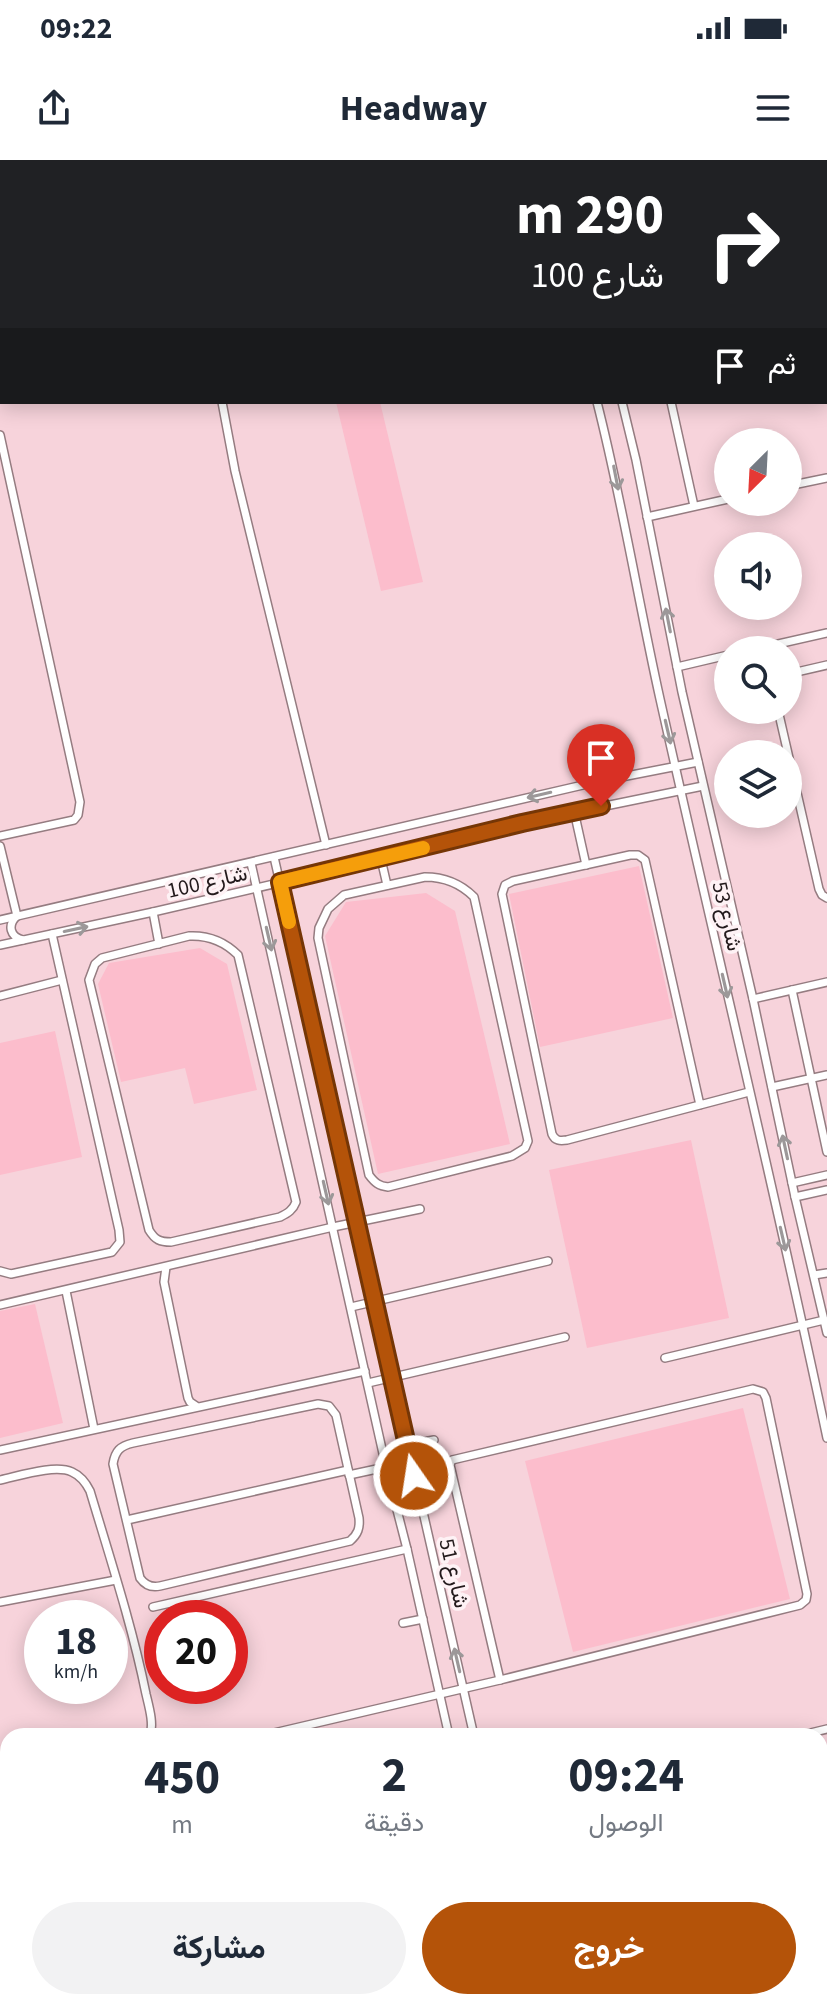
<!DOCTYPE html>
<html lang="ar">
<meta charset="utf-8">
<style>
body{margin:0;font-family:"Source Sans 3",Vazirmatn,sans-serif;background:#f2f2f3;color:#1f2937;direction:rtl;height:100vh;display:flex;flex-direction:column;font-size:30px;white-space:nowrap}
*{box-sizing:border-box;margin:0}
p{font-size:26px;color:#747a83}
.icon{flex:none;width:44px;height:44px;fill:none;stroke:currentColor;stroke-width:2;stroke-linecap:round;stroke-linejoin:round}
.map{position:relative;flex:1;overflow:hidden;direction:ltr}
.side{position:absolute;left:0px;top:1568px;width:828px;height:282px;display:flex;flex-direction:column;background:#fff;border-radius:24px 24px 0 0;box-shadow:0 4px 20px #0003;direction:rtl}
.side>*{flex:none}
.guide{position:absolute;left:0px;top:0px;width:828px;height:244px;box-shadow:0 4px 20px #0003;direction:rtl;background:#202124;color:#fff;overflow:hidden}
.needle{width:52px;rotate:204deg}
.fabs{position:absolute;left:714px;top:268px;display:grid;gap:16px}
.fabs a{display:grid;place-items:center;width:88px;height:88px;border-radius:50%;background:#fff;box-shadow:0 4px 20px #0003;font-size:40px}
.speed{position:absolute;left:24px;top:1440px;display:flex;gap:16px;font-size:40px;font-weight:700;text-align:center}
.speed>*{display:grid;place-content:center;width:104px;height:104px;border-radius:50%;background:#fff;box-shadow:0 4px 20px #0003;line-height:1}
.speed small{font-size:20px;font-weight:400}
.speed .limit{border:12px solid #d22;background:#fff;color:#111}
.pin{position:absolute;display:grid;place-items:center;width:68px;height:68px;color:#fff;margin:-82px -34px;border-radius:50% 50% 50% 0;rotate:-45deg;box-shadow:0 0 8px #0007}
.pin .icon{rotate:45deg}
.me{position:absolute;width:88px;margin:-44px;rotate:347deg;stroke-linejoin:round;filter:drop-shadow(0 0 6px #0008)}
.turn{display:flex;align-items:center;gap:28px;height:168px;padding:0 32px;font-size:36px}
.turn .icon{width:104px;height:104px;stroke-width:2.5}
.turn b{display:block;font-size:56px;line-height:68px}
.then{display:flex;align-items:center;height:76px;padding:0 32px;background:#0003;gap:16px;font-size:30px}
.eta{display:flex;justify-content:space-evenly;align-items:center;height:136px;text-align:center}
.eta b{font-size:48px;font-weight:700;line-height:56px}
.button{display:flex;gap:16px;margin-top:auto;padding:16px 32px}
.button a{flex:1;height:92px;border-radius:48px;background:#b45309;color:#fff;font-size:32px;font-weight:700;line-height:92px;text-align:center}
.button a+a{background:#f2f2f3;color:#1f2937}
.status{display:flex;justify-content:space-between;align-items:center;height:56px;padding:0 40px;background:#fff;direction:ltr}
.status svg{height:22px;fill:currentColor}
header{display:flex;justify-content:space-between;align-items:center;height:104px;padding:0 32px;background:#fff;font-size:36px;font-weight:700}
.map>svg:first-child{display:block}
</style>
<div class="status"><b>09:22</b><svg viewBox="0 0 49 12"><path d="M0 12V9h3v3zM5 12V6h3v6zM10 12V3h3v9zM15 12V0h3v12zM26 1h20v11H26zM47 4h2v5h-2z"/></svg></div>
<header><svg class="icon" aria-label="menu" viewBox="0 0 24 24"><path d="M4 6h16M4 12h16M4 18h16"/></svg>Headway<svg class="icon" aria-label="share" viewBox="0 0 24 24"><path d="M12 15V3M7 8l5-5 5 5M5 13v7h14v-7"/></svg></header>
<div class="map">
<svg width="827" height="1849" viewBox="0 0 827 1849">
<rect width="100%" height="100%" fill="#fce0e6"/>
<path fill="#f7d3db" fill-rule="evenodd" d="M 0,0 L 827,0 L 827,1849 L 0,1849 ZM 2,2 L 826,2 L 826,242 L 2,242 ZM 728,282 L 788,282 L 788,342 L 728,342 ZM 728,386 L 788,386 L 788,446 L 728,446 ZM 728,490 L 788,490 L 788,550 L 728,550 ZM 728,594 L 788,594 L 788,654 L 728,654 ZM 42,1458 L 110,1458 L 110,1526 L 42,1526 ZM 162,1458 L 230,1458 L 230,1526 L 162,1526 ZM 8,1576 L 820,1576 L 820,1842 L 8,1842 Z"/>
<g fill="#fcbdcc">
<polygon points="336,242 380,242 423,422 381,431"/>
<polygon points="639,706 673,858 540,887 509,734"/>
<polygon points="426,733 455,751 510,984 378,1014 325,776 346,742"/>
<polygon points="200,788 227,804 257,930 194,944 185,908 121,922 98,824 109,803"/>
<polygon points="55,871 82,997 0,1015 0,883"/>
<polygon points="691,980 729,1158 587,1188 549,1010"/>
<polygon points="35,1144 63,1263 0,1278 0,1151"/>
<polygon points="743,1248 790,1439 573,1492 525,1301"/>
</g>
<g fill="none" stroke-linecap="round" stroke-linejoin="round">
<g stroke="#957c81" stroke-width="10">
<g id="lane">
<polyline points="173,0 173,2"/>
<polyline points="242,0 242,2"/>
<polyline points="539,0 539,2"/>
<polyline points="564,0 564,2"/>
<polyline points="617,0 618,2"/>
<polyline points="222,242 235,311 326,685"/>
<path d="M 597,242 C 622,340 638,440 660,539 C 715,785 775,1031 827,1278"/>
<polyline points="622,242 636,300 682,532 753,839 795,1037 827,1173"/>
<polyline points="671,242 694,346"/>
<polyline points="0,275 80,642 78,655 74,660 0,676"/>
<polyline points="788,326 827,318"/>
<polyline points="647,357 728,339"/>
<polyline points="751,490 827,473"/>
<polyline points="677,507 728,495"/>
<polyline points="788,514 827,505"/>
<polyline points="778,550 819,729 822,735 827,738"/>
<polyline points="574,651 586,705"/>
<path d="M 0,686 L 17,756 C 7,765 10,777 23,780"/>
<polyline points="274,697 474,1576"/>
<polyline points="381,699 387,725"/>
<polyline points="251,703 386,1307 407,1389 449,1576"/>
<path d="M 425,717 C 445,717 460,723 474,737 L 528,981 L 525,988 L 512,996 L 388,1027 C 379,1026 375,1023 369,1015 L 318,778 L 319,768 L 328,749 L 344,735 Z"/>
<polyline points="153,752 159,784"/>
<polyline points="0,760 596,622 698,602"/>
<path d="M 189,776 C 209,775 224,781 238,795 L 296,1042 C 293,1050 288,1053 280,1057 L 171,1082 C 160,1082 155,1080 149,1070 L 89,820 L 95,804 L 102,798 Z"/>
<polyline points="0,785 153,752 381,699 522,663 703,626"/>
<polyline points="792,830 827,992"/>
<polyline points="0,836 62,820"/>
<polyline points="753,839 827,822"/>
<polyline points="772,927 827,915"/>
<path d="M 700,945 L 645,700 L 638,695 L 630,695 L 513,721 L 505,725 L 502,734 L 552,974 C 555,981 560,981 567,980 L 749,932"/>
<polyline points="792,1023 827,1015"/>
<polyline points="795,1037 827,1030"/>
<polyline points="166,1107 164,1122 188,1238 190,1242 196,1246"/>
<polyline points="0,1111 11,1114 112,1092 120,1082 119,1070 52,774"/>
<polyline points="814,1115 827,1113"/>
<polyline points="66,1131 94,1269"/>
<polyline points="0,1145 333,1067 420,1049"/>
<polyline points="351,1147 548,1101"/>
<polyline points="665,1198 824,1160"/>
<polyline points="368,1223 565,1177"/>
<polygon points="753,1229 763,1232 766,1238 807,1434 806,1440 800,1445 500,1520 450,1305 452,1300"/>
<path d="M 318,1244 L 329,1246 L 336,1255 L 359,1358 C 360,1368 358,1374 350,1381 L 160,1426 C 151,1428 145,1425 140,1418 L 113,1304 C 115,1291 120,1286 133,1283 Z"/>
<polyline points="407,1285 434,1280"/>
<polyline points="0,1290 365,1211"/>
<polyline points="349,1315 386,1307"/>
<path d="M 0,1320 C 19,1316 55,1304 72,1312 C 81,1316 86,1323 90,1331 C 110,1398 132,1465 146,1534 C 149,1547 154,1563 150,1576"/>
<polyline points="127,1360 348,1310"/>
<polyline points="0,1442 116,1420"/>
<polyline points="153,1447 407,1389"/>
<polyline points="403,1463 423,1459"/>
<polyline points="261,1576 500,1520"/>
<polyline points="798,1576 827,1569"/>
<polyline points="0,1628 8,1626"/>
<polyline points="0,1802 8,1800"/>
<polyline points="0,1824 8,1822"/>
<polyline points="208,1842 209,1849"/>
<polyline points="508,1842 510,1849"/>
<polyline points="534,1842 535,1849"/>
<polyline points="619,1842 621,1849"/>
<polyline points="800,1842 801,1849"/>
</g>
</g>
<use href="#lane" stroke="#fff" stroke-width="7"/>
</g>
<defs><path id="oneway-shaft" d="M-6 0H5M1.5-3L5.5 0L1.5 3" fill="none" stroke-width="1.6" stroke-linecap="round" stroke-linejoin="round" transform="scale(2)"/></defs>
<g stroke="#9c9899">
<use href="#oneway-shaft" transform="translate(616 318) rotate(79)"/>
<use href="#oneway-shaft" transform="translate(668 460) rotate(-101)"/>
<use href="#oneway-shaft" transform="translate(668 572) rotate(77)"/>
<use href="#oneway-shaft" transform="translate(539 635) rotate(167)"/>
<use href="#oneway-shaft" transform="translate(76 769) rotate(-12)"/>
<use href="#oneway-shaft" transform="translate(269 779) rotate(77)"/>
<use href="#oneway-shaft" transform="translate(725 826) rotate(77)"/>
<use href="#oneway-shaft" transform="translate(785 987) rotate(-102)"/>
<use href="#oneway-shaft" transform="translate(326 1033) rotate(77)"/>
<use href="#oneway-shaft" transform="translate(783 1079) rotate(77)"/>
<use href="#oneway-shaft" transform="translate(457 1500) rotate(-103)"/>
</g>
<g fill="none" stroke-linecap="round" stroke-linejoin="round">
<g stroke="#753606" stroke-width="20">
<polyline id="route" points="414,1316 280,722 522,663 601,646"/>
</g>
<use href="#route" stroke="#b45309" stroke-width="14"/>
<polyline stroke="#f59e0b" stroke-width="14" points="289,762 280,722 423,688"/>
</g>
<g text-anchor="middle" stroke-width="7" stroke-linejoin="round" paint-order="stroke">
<g font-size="22" fill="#231a1c" stroke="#fef2f5">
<text transform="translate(207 721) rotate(-13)" y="8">شارع 100</text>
<text transform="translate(728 756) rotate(77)" y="8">شارع 53</text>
<text transform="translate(455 1413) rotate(77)" y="8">شارع 51</text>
</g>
</g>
</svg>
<div class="fabs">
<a><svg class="needle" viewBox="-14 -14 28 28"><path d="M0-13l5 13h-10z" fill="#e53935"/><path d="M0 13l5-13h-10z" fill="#747a83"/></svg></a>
<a><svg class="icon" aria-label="sound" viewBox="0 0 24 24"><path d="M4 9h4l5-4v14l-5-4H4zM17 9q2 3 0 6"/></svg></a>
<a><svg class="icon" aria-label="search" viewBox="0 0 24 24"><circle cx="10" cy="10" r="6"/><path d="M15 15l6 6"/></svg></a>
<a><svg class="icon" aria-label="layers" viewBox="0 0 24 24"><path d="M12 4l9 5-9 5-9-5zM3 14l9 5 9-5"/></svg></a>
</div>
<div class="speed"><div>18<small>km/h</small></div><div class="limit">20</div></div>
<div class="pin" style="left:601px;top:646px;background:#d93025"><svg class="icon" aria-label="arrive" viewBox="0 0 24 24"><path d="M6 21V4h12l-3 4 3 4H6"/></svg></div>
<svg class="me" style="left:414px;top:1316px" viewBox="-20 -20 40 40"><circle r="17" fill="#b45309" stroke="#fff" stroke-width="3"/><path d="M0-11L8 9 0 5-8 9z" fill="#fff"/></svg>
<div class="guide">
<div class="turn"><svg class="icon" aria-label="right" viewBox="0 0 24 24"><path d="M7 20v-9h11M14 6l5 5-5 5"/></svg><div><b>290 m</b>شارع 100</div></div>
<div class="then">ثم<svg class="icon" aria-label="arrive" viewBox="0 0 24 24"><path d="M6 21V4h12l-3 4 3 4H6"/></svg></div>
</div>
<section class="side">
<div class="eta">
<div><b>09:24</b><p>الوصول</p></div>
<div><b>2</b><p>دقيقة</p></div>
<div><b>450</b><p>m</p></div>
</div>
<div class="button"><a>خروج</a><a>مشاركة</a></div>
</section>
</div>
